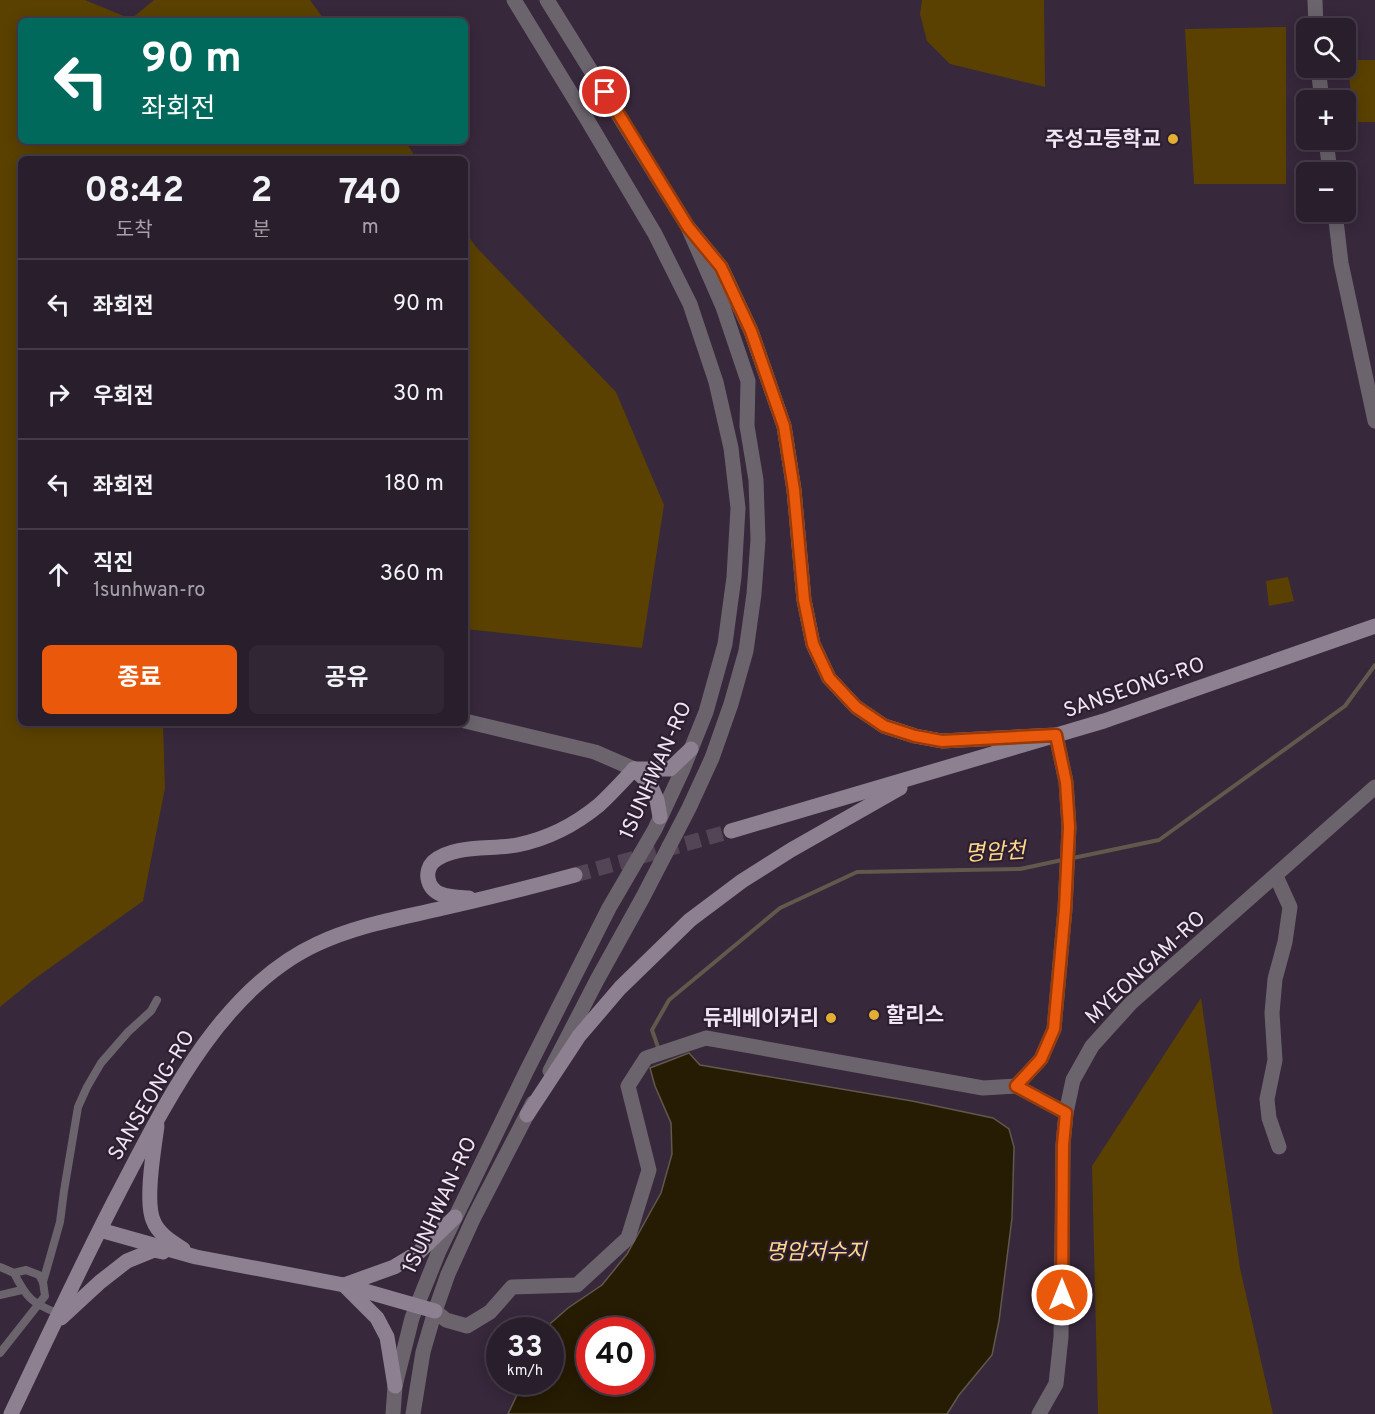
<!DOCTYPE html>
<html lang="ko">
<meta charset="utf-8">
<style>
body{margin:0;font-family:Overpass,"Noto Sans KR",sans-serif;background:#312734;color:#f1f3f6;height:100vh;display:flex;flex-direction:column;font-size:22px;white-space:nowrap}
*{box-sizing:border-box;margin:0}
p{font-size:20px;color:#a5a2a9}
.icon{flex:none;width:33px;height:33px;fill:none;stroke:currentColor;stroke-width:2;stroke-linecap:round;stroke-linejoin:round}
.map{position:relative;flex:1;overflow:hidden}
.panel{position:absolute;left:18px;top:156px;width:450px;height:570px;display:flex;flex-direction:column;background:#291e2c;border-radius:9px;box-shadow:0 3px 15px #0003,0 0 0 2px #453c48}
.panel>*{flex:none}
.guide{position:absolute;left:18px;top:18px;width:450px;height:126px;border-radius:9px;box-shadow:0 3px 15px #0003,0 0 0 2px #453c48;background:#00695c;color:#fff;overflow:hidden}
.buttons{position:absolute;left:1296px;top:18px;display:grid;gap:12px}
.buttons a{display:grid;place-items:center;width:60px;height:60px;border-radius:9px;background:#291e2c;box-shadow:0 3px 15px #0003,0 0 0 2px #453c48;font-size:30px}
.speed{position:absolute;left:486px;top:1317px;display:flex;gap:12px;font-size:30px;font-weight:700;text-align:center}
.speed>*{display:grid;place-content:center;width:78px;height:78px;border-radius:50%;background:#291e2c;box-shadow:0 3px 15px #0003,0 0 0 2px #453c48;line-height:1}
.speed small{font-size:15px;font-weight:400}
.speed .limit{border:9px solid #d22;background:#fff;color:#111}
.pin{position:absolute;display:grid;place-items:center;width:51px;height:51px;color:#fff;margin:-26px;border:3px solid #fff;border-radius:50%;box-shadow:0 2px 6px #0007}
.me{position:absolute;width:66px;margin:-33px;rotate:0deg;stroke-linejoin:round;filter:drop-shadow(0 0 4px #0008)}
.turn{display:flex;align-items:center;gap:21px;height:126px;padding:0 24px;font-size:27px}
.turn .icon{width:78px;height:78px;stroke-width:2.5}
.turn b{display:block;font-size:42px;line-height:51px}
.eta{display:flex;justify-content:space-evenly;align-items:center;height:102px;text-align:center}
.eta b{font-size:36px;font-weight:700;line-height:42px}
.action{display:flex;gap:12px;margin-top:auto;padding:12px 24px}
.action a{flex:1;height:69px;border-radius:9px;background:#ea580c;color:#fff;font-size:24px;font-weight:700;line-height:69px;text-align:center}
.action a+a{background:#312734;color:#f1f3f6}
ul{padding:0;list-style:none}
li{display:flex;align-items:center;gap:18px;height:90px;padding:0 24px;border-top:2px solid #453c48}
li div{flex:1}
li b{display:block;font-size:22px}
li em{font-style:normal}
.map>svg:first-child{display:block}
</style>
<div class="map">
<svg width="1375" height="1414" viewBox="0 0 1375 1414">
<rect width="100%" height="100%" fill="#37283b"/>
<g fill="#5a4101">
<polygon points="0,0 85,0 131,19 154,0 310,0 325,21 21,21 21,141 405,141 417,159 21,159 21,723 163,723 165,788 143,901 33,980 0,1007"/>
<polygon points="922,0 1044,0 1045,87 950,64 927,41 920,14"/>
<polygon points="1286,27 1286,184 1194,184 1185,29"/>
<polygon points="1348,60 1375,60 1375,122 1353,122"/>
<polygon points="465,231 476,247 616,392 664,505 642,648 465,629"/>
<polygon points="1288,577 1294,601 1269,606 1266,581"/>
<polygon points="1201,998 1240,1268 1273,1414 1098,1414 1092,1166"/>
</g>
<path fill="#261b03" stroke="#62584b" stroke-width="1.5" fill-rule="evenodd" d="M 689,1053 L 700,1065 L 912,1101 L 993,1118 L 1009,1129 L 1014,1147 L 1012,1218 L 999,1321 L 992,1355 L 959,1395 L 947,1414 L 508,1414 L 523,1382 L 550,1382 L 550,1330 L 543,1330 L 568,1308 L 602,1285 L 627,1254 L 661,1193 L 672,1154 L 671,1123 L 655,1086 L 650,1068 ZM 590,1330 L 640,1330 L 640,1382 L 590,1382 Z"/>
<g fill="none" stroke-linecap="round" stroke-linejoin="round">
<g stroke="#62584b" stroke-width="4">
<polyline points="1073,858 1159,840 1345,706 1375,665"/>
<polyline points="659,1050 652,1030 669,1000 780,908 857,872 1020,869 1062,860"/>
</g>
<polyline stroke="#534456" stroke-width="15" stroke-dasharray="15 8" stroke-linecap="butt" points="575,875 731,831"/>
<g stroke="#6b646d" stroke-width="8">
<polyline points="0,1267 14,1273"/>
<polyline points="43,1282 60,1222 64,1191 78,1107 87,1087 101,1063 128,1032 151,1011 157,1000"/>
<polyline points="0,1295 22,1290"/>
<path d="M 0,1353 L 45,1296 L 43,1282 L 39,1275 L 26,1270 L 14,1273 C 27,1299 32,1303 59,1314"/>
</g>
<g stroke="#6b646d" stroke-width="15">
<polyline points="465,721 595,752 634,769"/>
<polyline points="1056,735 1066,782 1069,827 1065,909 1054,1029 1041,1059 1016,1086 1066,1113"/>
<polyline points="1276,876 1290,907 1285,942 1275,979 1272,1013 1275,1060 1267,1099 1269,1118 1279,1147"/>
<polyline points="435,1311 446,1320 467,1326 490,1312 512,1287 577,1285 628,1238 649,1170 628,1086 646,1058 706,1038 983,1088 1016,1086"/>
</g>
<g stroke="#6b646d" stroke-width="15">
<polyline points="547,0 688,227 723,307 748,381 747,426 756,480 758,540 754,594 746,651 731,704 712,758 689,808 643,897 597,980 550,1071"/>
<polyline points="1315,0 1316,28"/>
<polyline points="1318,68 1322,100"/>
<polyline points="1326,140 1330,172"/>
<polyline points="1335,212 1341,263 1375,421"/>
<polyline points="393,1414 395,1386 412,1318 439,1251 526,1072 609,908 655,829 683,769 706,712 725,644 734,577 738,508 731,448 716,382 690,304 655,234 588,121 514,0"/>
<polyline points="413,1414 423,1352 435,1311 448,1274 474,1217 533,1103"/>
<polyline points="1039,1414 1056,1384 1061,1337 1063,1145 1066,1113 1073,1080 1092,1046 1131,1003 1375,787"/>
</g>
<g stroke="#8d8191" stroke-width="15">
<polyline points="688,227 721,267 751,331 784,426 794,490 804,600 813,644 829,678 856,707 884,726 915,736 942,741 1056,735"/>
<polyline points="634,769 650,784 657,800 660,817"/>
<polyline points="731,831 1104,721 1375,626"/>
<path d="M 469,898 C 453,897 431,898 428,878 C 427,873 429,866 433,862 C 453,844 492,850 517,845 C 547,839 576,824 599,805 C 611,794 623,781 634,769 L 670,769 L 691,749"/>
<polyline points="527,1115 579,1036 620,988 690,920 742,881 791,850 900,788"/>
<path d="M 157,1126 C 154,1148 145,1200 153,1220 C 158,1234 172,1242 183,1249"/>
<polyline points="100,1230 196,1257 344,1285 435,1311"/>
<polyline points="61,1318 100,1282 127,1261 154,1250 163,1252"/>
<polyline points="395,1386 387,1337 377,1318 344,1285 394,1267 419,1252 455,1217"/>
<path d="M 11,1414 C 46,1341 80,1267 118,1194 C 165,1104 220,989 317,944 C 357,925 401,918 443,908 C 488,898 531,887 575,875"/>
</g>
</g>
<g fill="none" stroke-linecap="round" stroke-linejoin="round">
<g stroke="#983908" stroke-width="15">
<polyline id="route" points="605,92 688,227 721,267 751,331 784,426 794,490 804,600 813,644 829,678 856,707 884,726 915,736 942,741 1056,735 1066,782 1069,827 1065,909 1054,1029 1041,1059 1016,1086 1066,1113 1063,1145 1062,1295"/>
</g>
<use href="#route" stroke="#ea580c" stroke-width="10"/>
</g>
<g fill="#e3ae34" stroke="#2d1f31" stroke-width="2">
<circle cx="1173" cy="139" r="6"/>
<circle cx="874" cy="1015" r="6"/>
<circle cx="831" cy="1018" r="6"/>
</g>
<g text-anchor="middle" stroke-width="4.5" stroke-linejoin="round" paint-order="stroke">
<g font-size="21" font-weight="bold" fill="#efe6f2" stroke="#2d1f31" text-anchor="end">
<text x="1161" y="146">주성고등학교</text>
<text x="886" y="1022" text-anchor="start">할리스</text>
<text x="819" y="1025">듀레베이커리</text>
</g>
<g font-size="21" fill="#efe6f2" stroke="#2d1f31">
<text transform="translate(1134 687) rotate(-19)" y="7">SANSEONG-RO</text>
<text transform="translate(655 770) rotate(-66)" y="7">1SUNHWAN-RO</text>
<text transform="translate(1145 967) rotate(-43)" y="7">MYEONGAM-RO</text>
<text transform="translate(151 1095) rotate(-59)" y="7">SANSEONG-RO</text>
<text transform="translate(439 1205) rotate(-65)" y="7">1SUNHWAN-RO</text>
</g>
<g font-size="22" font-style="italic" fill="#fed788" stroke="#2d1f31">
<text transform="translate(995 851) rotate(-3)" y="8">명암천</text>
<text x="816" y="1259">명암저수지</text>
</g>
</g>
</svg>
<div class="buttons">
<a><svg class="icon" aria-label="search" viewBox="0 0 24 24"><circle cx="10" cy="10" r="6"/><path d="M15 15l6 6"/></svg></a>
<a>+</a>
<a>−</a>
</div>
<div class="speed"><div>33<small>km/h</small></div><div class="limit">40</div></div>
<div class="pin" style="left:605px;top:92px;background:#d93025"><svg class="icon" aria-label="arrive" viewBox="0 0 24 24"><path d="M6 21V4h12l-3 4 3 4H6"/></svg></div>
<svg class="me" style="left:1062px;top:1295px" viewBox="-20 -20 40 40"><circle r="17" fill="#ea580c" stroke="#fff" stroke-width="3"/><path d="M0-11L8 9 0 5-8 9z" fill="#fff"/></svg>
<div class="guide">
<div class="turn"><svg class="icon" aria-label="left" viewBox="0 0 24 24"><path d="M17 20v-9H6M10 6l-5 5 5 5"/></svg><div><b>90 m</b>좌회전</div></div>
</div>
<section class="panel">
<div class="eta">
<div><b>08:42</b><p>도착</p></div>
<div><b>2</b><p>분</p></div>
<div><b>740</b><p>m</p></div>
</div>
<ul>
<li><svg class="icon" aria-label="left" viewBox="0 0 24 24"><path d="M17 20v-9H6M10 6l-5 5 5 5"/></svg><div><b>좌회전</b></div><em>90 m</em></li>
<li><svg class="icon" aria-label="right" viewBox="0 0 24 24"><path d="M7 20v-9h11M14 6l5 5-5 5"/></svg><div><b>우회전</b></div><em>30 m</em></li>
<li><svg class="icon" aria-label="left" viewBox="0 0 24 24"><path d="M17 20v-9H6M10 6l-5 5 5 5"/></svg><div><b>좌회전</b></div><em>180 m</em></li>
<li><svg class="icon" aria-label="ahead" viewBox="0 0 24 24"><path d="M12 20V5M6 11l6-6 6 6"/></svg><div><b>직진</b><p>1sunhwan-ro</p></div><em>360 m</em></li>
</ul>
<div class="action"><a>종료</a><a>공유</a></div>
</section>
</div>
